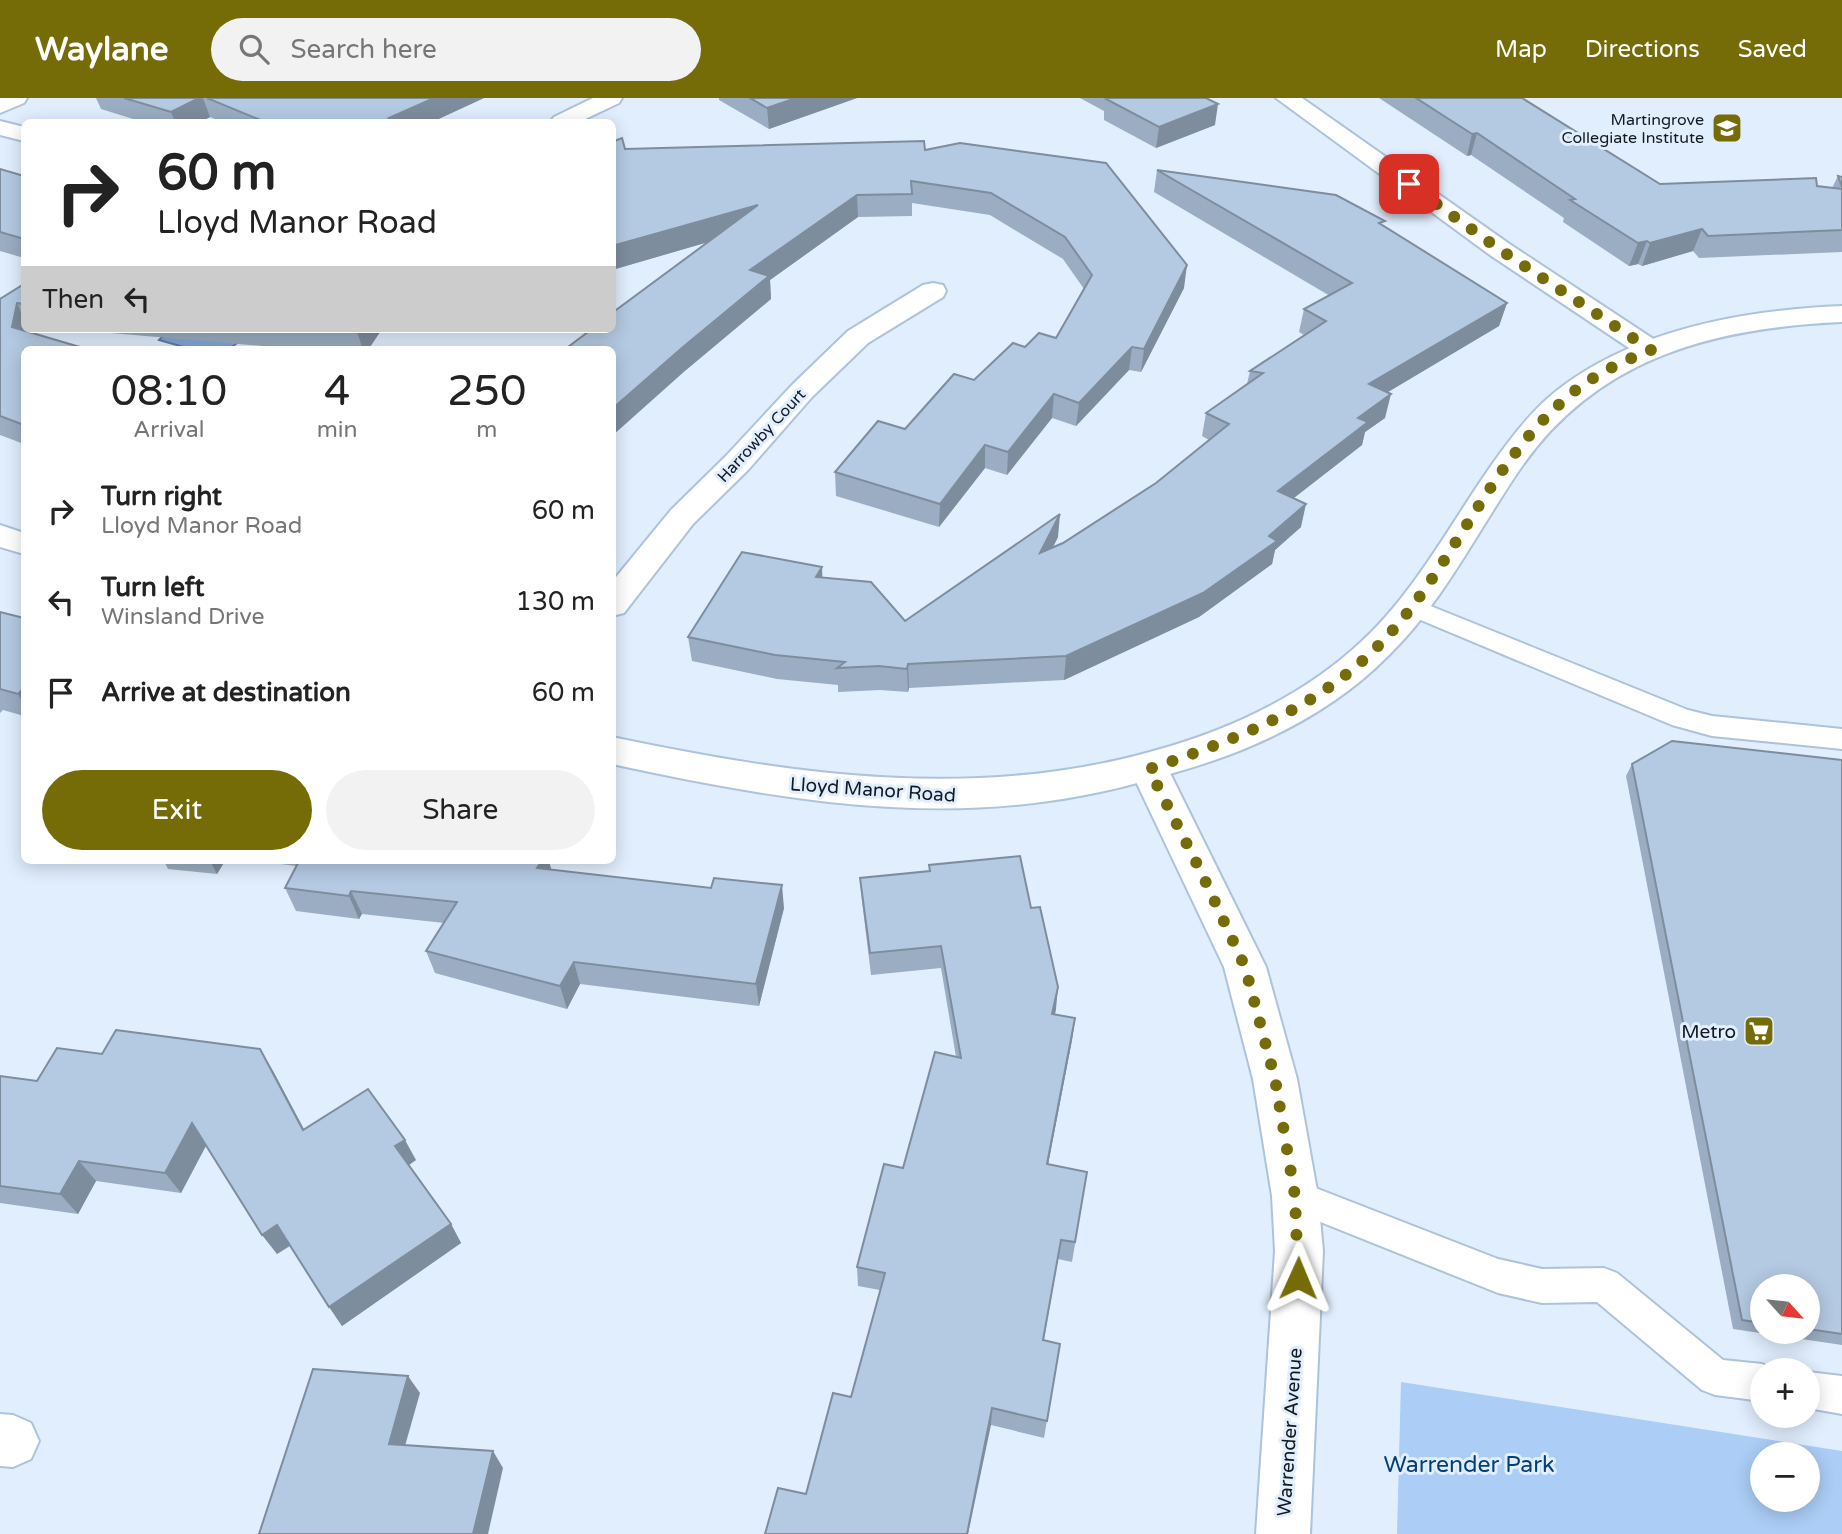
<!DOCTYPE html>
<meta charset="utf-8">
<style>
body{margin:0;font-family:"Varela Round",sans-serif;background:#f2f2f2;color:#222;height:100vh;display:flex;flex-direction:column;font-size:26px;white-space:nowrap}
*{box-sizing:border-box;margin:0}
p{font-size:23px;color:#767676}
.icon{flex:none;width:38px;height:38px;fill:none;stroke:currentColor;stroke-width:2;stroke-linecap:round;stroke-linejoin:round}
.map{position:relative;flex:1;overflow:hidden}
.sheet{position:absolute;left:21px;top:248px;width:595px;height:518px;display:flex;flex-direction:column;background:#fff;border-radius:10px;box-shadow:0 4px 18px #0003}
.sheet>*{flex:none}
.banner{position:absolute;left:21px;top:21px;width:595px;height:214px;border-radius:10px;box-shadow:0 4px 18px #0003;background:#fff;color:#222;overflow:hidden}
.needle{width:46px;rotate:117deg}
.buttons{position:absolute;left:1750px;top:1176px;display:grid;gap:14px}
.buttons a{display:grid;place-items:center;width:70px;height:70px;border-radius:50%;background:#fff;box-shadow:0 4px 18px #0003;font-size:35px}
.pin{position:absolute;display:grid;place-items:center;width:60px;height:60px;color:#fff;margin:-30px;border-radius:14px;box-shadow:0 4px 10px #0006}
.me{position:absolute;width:77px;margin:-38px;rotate:1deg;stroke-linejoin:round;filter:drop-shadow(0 0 5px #0008)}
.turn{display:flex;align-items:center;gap:24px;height:147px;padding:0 21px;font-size:32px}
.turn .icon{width:91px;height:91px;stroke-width:2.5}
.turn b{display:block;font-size:49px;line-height:60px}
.then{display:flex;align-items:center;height:66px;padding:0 21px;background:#0003;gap:14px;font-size:26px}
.eta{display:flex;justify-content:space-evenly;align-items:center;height:119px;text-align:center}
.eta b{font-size:42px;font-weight:600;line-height:49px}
.action{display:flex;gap:14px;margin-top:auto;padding:14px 21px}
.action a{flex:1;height:80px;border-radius:42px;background:#756c08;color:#fff;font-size:28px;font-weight:600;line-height:80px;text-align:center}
.action a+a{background:#f2f2f2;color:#222}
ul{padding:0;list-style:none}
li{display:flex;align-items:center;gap:21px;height:91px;padding:0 21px}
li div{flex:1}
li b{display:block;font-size:26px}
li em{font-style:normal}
header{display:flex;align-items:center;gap:42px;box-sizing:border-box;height:98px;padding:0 35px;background:#756c08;color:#fff}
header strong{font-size:33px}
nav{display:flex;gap:38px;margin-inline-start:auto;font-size:24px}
.search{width:490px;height:63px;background:#f2f2f2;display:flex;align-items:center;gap:18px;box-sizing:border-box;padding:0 24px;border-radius:38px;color:#767676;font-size:26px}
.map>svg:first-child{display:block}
</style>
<header>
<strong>Waylane</strong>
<div class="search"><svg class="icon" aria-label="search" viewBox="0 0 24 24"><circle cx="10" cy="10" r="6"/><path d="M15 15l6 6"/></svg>Search here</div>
<nav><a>Map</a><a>Directions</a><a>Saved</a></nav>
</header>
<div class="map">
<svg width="1842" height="1436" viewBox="0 0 1842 1436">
<rect width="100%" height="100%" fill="#e1eefd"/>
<path fill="#abcdf6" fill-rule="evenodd" d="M 1401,1284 L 1842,1353 L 1842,1436 L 1397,1436 ZM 1762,1356 L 1808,1356 L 1808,1402 L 1762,1402 Z"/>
<polygon fill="#81a8d7" stroke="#607da1" stroke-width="2" points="162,231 241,242 228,252 194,252 159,242 164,237"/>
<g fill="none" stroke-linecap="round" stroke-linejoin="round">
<g stroke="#adc2db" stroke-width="4">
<g id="lane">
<polygon points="1413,501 1688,612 1712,618 1842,631 1842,651 1712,638 1672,627 1404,515 1401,509 1404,503"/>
<polygon points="1295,1082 1498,1161 1542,1171 1604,1170 1617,1175 1723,1262 1762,1266 1775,1272 1762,1272 1762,1303 1715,1297 1702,1292 1597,1204 1542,1205 1498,1195 1283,1109 1278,1098 1283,1087"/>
<polygon points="1808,1274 1842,1278 1842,1316 1808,1310"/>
</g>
</g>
<g stroke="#adc2db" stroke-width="4">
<g id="street">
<polygon points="0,0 27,0 24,5 0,15"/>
<polygon points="593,0 622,0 619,5 579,24 550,24 554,19"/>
<polygon points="1276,0 1302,0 1508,145 1661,246 1665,252 1661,258 1651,260 1641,258 1490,157"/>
<polygon points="0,23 24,29 24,43 0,37"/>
<polygon points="933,185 943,187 946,193 943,199 868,245 812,299 748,372 693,426 624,515 612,518 612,484 671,412 726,358 792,287 848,233 923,187"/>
<polygon points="1149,657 1162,661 1168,671 1266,869 1297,981 1318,1098 1323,1153 1310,1436 1256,1436 1275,1153 1272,1098 1253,981 1224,869 1130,671 1136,661"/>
<polygon points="0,1316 13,1317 31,1325 39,1343 31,1361 13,1369 0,1368"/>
</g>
</g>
<g stroke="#adc2db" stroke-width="4">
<g id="secondary">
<path d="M 1842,208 L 1842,224 C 1709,230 1593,261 1516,377 C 1475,438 1442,505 1389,557 C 1333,614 1257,651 1180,673 C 1137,686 1094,697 1049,703 C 902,724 755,697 612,666 L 612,639 C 793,677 977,704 1157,652 C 1232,631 1304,597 1361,544 C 1415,494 1449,428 1491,368 C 1509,342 1530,314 1555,294 C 1634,231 1744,212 1842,208 Z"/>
<polygon points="0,427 24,435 24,456 0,449"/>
</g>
</g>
<use href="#lane" fill="#fff" fill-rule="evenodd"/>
<use href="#street" fill="#fff" fill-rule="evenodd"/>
<use href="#secondary" fill="#fff" fill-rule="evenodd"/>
</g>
<g fill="#9badc2" fill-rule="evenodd">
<polygon points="96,0 484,0 432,24 222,24 210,19 200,24 143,24 101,11"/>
<polygon points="719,0 857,0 769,31 719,2"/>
<polygon points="1080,0 1206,0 1215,27 1156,50 1104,22 1104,13"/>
<polygon points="1379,0 1522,0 1660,86 1817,88 1832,90 1838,78 1842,79 1842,154 1699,160 1693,153 1642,168 1638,166 1629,168 1563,124 1564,120 1471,57 1467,58"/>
<polygon points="612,44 625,51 925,52 1184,190 1141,274 1129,272 1076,328 1052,320 1007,377 985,370 939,429 836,398 835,374 905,331 974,282 1025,249 1056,240 1084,191 1063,161 990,117 912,105 912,118 858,119 770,182 771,201 686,272 708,144 612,172"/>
<polygon points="0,71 24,78 24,160 0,153"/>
<polygon points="1157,72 1384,128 1507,205 1499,228 1387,294 1385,320 1365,334 1362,347 1294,400 1301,429 1275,452 1272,466 1199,519 1064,582 909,590 908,594 880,592 838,594 838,587 777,581 692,563 688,539 822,469 822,479 905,523 1058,439 1053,449 1063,445 1156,385 1209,342 1202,338 1206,315 1247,286 1250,273 1304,237 1299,234 1304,211 1330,198 1154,94"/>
<polygon points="24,186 24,231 27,233 24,252 24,346 0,337 0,201"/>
<polygon points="64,231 382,231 368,252 309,252"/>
<polygon points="0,514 24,520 24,618 3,612 0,615"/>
<path d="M 1842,662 L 1842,1247 L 1733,1231 L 1626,678 L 1632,666 ZM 1762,1188 L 1808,1188 L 1808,1234 L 1762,1234 Z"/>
<polygon points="164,763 225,763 217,776 168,771"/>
<polygon points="256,763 549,763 551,772 784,810 759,908 580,886 567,911 435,875 426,853 444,825 362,816 359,821 296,813 285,790 297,768"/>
<polygon points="929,767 1056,911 1055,916 1075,920 1072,942 1048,1067 1087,1074 1072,1164 1058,1161 1044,1242 1060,1246 1044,1340 991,1327 806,1396 851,1299 880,1192 858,1188 857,1169 956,959 941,870 871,877 862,803 860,780 929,773"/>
<polygon points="102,956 273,973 304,1031 416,1062 409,1067 451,1126 461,1145 342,1228 290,1148 277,1156 206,1047 181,1095 96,1083 78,1116 0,1105 0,978 37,983"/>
</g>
<g fill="#7e8d9e">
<polygon points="199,0 203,0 210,19 200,24 175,24 171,14"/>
<polygon points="434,0 484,0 432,24 390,24 389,20"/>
<polygon points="796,0 857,0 769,31 767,10"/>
<polygon points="1218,6 1215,27 1156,50 1159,29"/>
<polygon points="1477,35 1471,57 1467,58 1472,36"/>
<polygon points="857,97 858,119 770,182 771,201 686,272 612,338 612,311 683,249 750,172"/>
<polygon points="758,107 760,129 612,172 612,148"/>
<polygon points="1702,131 1693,153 1642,168 1650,145"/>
<polygon points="1647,143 1638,166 1629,168 1638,145"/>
<polygon points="1187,167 1184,190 1141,274 1144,251"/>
<polygon points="17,205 24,221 24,231 28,231 24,252 12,229"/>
<polygon points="1507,205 1499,228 1363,309 1369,286"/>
<polygon points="359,231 382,231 368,252 363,252 357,234"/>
<polygon points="1132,249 1129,272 1076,328 1079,305"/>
<polygon points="1054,296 1052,320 1007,377 1008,354"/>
<polygon points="1391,296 1385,320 1365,334 1362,347 1273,416 1278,393 1358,320"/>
<polygon points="985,347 985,370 939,429 940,406"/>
<polygon points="1306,406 1301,429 1275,452 1272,466 1199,519 1064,582 1066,558 1269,438"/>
<polygon points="1060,416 1058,439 1038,479 1040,455"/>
<polygon points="822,469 823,492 816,479"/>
<polygon points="908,566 909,590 908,594 907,571"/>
<polygon points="24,590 24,607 18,596"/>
<polygon points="210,763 225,763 217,776"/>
<polygon points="542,763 549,763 553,778 537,770"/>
<polygon points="782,787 784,810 759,908 756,886"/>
<polygon points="351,793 362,816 359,821 349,798"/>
<polygon points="574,864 580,886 567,911 560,888"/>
<polygon points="1058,889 1056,911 1050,938 1052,916"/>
<polygon points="1075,920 1072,942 1044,1087 1047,1066"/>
<polygon points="260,951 273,973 315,1053 303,1032"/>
<polygon points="192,1025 207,1046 181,1095 165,1075"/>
<polygon points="405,1042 416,1062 406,1069 395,1048"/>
<polygon points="79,1063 96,1083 78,1116 60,1096"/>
<polygon points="451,1126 461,1145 342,1228 329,1209"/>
<polygon points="277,1127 291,1147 277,1156 262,1137"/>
<polygon points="408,1278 420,1295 401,1362 389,1346"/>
<polygon points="992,1310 991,1327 968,1436 967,1436"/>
<polygon points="493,1353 503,1370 488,1436 473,1436"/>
</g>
<g fill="#b4c9e2" stroke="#7e8d9e" stroke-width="2">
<polygon points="124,0 199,0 171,14"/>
<polygon points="207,0 434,0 389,20 397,23 395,24 265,24"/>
<polygon points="750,0 796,0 767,10"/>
<polygon points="1108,0 1206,0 1218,6 1159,29 1106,1"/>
<polygon points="1416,0 1522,0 1660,86 1816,80 1817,88 1842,91 1842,132 1708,138 1702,131 1650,145 1647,143 1638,145 1570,102 1575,101 1477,35 1472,36"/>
<polygon points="622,40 625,51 924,43 925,52 960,45 1106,65 1187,167 1144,251 1132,249 1079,305 1054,296 1008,354 985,347 940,406 835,374 878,323 905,331 954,276 974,282 1013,245 1025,249 1039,235 1056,240 1092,177 1065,139 991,95 911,83 912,96 857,97 750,172 769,178 683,249 612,311 612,252 564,252 592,231 612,231 612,215 758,107 612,148 612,44"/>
<polygon points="0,71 24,78 24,141 0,134"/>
<polygon points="1157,72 1336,97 1385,123 1379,125 1507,205 1369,286 1391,296 1358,320 1368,324 1278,393 1306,406 1269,438 1277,443 1203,495 1066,558 908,566 907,571 879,568 837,570 845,564 775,557 688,539 742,454 822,469 816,479 871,484 905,523 1060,416 1040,455 1063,445 1156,385 1229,326 1206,315 1263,275 1250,273 1326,223 1304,211 1352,185"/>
<polygon points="1838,78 1842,79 1842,89"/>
<polygon points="24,186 24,206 17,205 12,229 90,252 24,252 24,327 0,318 0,201"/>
<polygon points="325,231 359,231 357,234"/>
<polygon points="0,514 24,520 24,590 18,596 0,591"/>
<polygon points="1672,643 1842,662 1842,1236 1808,1231 1808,1188 1762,1188 1762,1225 1742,1222 1632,666"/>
<polygon points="1020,758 1031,810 1040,809 1058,889 1052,916 1075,920 1047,1066 1087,1074 1075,1144 1061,1142 1043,1242 1060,1246 1047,1323 992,1310 967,1436 765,1436 778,1390 806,1396 833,1295 851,1299 885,1175 857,1169 884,1066 903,1070 935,954 961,960 941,848 870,855 860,780 930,773 929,767"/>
<polygon points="299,763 542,763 537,770 711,790 714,780 782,787 756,886 574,864 560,888 426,853 457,804 351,793 349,798 285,790"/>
<polygon points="116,932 260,951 303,1032 368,991 405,1042 395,1048 451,1126 329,1209 277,1127 262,1137 192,1025 165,1075 79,1063 60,1096 0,1088 0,978 37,983 57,950 102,956"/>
<polygon points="313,1271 408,1278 389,1346 493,1353 473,1436 259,1436"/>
</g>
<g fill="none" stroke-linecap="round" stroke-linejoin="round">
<path stroke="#756c08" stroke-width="12" stroke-dasharray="0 21.6" d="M 1298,1180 L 1295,1098 L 1275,981 L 1245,869 L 1202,776 L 1149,671 C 1231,643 1313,613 1376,550 C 1450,477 1485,371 1564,302 C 1589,279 1620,264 1651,252 L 1499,151 L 1409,86"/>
</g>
<defs>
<g id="school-square" transform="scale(1.575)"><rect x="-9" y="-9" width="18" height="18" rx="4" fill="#756c08" stroke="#e1eefd"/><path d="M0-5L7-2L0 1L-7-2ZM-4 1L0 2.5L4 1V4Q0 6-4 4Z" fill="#fff"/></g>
<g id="supermarket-square" transform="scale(1.575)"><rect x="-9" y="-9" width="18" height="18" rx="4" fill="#756c08" stroke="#e1eefd"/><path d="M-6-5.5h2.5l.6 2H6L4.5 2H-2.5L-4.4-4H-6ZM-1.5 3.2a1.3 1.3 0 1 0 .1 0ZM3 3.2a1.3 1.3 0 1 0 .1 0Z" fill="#fff"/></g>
</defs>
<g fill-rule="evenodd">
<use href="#school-square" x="1727" y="30"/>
<use href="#supermarket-square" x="1759" y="933"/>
</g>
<g text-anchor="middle" stroke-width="6" stroke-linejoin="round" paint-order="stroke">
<g font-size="16" fill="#121922" stroke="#e1eefd" text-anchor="end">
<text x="1704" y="27">Martingrove<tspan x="1704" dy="18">Collegiate Institute</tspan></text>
</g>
<g font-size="16" fill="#121922" stroke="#e1eefd">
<text transform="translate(761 337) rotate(-47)" y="6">Harrowby Court</text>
</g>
<g font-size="19" fill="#121922" stroke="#e1eefd">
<text transform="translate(873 691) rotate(4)" y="7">Lloyd Manor Road</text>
<text transform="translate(1289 1334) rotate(-86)" y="7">Warrender Avenue</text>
</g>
<g font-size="19" fill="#121922" stroke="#e1eefd" text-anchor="end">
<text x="1736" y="940">Metro</text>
</g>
<g font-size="23" fill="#053f77" stroke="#e1eefd">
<text x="1469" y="1374">Warrender Park</text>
</g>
</g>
</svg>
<div class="buttons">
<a><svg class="needle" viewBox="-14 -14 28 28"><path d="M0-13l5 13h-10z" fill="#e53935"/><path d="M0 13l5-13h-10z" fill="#767676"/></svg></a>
<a>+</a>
<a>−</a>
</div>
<div class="pin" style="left:1409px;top:86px;background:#d93025"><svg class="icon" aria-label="arrive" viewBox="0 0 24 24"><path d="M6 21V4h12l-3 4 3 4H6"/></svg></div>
<svg class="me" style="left:1298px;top:1180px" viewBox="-20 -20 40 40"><path d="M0-17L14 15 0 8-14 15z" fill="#756c08" stroke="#fff" stroke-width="4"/></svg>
<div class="banner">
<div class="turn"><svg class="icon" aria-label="right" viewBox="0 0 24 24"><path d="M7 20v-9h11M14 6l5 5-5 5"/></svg><div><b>60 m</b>Lloyd Manor Road</div></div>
<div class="then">Then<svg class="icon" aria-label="left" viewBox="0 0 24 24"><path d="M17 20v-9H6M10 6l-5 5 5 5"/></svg></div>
</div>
<section class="sheet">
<div class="eta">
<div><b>08:10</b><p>Arrival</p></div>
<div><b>4</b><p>min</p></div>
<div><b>250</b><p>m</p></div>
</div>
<ul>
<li><svg class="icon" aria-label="right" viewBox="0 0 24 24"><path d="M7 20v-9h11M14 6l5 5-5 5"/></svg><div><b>Turn right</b><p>Lloyd Manor Road</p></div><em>60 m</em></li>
<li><svg class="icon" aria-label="left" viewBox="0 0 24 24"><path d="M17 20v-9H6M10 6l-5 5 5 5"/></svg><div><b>Turn left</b><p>Winsland Drive</p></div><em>130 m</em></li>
<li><svg class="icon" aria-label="arrive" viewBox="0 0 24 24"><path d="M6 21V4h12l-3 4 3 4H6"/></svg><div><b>Arrive at destination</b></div><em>60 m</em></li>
</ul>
<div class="action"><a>Exit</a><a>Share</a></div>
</section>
</div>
